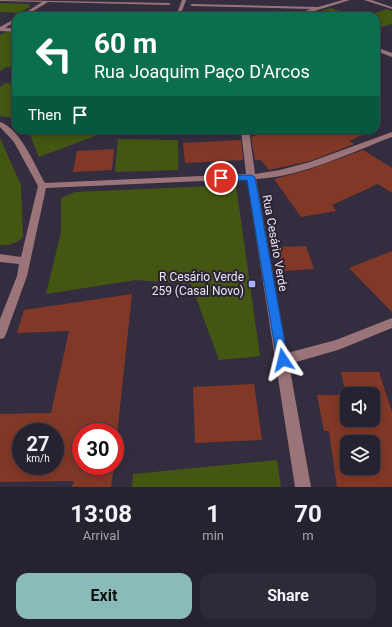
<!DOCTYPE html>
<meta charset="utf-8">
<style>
body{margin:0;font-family:Roboto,sans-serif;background:#2f2a37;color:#f1f3f6;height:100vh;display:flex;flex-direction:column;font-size:15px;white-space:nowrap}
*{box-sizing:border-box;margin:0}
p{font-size:13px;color:#a4a4aa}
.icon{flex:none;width:22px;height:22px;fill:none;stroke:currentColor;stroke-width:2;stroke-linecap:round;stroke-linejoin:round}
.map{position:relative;height:487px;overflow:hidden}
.details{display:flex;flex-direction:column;background:#27222f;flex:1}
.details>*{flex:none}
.banner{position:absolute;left:12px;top:12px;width:368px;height:122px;border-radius:12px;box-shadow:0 2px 10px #0003,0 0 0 1px #433f4b;background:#0b6e4f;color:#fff;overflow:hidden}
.tools{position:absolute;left:340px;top:387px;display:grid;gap:8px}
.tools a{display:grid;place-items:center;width:40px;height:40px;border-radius:8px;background:#27222f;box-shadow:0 2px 10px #0003,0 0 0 1px #433f4b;font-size:20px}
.speed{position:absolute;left:12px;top:423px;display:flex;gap:8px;font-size:20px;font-weight:700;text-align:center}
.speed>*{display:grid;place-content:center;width:52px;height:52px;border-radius:50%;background:#27222f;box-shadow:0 2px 10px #0003,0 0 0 1px #433f4b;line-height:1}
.speed small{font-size:10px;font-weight:400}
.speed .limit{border:6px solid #d22;background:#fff;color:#111}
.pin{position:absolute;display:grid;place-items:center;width:34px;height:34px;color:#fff;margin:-17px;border:2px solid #fff;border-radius:50%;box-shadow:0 1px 4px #0007}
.me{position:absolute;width:44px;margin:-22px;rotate:350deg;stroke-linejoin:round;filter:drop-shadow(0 0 3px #0008)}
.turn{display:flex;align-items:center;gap:14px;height:84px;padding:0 16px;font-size:18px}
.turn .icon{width:52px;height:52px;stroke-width:2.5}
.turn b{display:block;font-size:28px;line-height:34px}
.then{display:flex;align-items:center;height:38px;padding:0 16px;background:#0003;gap:8px;font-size:15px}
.eta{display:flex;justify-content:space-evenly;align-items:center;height:68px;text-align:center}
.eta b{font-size:24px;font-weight:700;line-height:28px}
.cta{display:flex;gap:8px;margin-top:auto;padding:8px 16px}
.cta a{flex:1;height:46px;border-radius:12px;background:#8bbbb9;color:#111;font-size:16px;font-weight:700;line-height:46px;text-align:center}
.cta a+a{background:#2f2a37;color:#f1f3f6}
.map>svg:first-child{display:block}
</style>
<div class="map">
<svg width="392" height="487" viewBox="0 0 392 487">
<rect width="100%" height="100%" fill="#342d3f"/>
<g fill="#435712">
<polygon points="0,3 29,4 30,7 18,13 0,12"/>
<polygon points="331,8 354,16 305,16"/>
<polygon points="387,9 392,11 392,24 376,29 376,16 367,16"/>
<polygon points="6,32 16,33 16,68 6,67 0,71 0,35"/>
<polygon points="5,83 16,84 16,118 0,116 0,87"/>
<polygon points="28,130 111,130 39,157"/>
<path d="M 0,138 L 21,185 L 23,237 C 17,243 9,246 0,245 Z"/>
<polygon points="118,139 178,140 178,170 115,172"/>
<polygon points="236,185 260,356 219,360 191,284 136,280 46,294 61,232 61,198 75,192"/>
<polygon points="277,460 281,487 132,487 133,474"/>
</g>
<g fill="#823827" fill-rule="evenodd">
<polygon points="274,130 374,130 349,141 354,144 310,161 269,170 261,160 255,160 251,137"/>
<polygon points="241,140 243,160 185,163 183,143"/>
<polygon points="114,149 112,170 73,172 77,151"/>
<polygon points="363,150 392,168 392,193 378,184 332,205 336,211 301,217 274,179 308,170"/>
<polygon points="306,246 314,269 283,271 277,247"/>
<polygon points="392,251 392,312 349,268"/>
<path d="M 132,294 L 115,455 L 115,432 L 81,432 L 81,466 L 114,466 L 111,487 L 72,487 L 74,481 L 0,482 L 0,414 L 51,413 L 69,331 L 17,333 L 24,310 ZM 21,432 L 55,432 L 55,466 L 21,466 Z"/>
<path d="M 341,372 L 379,372 L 392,412 L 392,487 L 337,487 L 329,431 L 324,431 L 317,395 L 346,395 ZM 347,394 L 373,394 L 373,420 L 347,420 ZM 347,442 L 373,442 L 373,468 L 347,468 Z"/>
<polygon points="254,384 262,440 195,443 193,387"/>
</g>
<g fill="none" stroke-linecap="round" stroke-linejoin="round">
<g fill="#9a7478" fill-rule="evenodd">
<polygon points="0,0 169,3 171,4 169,5 48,2 25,16 20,16 42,2 0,1"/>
<polygon points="182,0 186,0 180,16 176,16"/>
<polygon points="343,0 350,0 298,16 291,16 311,9 192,6 190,5 192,4 318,7"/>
<polygon points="364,0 371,0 392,7 392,9"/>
<polygon points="16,18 16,21 5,28 16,28 16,32 0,31 0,27"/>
<polygon points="376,47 392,53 392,57 376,51"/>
<path d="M 0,122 C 20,128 35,166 45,183 L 246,174 L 241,130 L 249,130 L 255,174 L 280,170 L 310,162 L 392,132 L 392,137 C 349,153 302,177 256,179 L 287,353 L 336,340 L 392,318 L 392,328 L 338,350 L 289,364 L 311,487 L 295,487 L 247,179 L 46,188 L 27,276 L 6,334 L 4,338 L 0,339 L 0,319 L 17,276 L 19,264 L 0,262 L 0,254 L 21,257 L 38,186 L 14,142 L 0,127 Z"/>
</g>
</g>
<polygon fill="#1a73e8" stroke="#114b97" points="251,175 255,177 288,360 287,363 283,365 279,363 277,360 247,180 221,181 217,178 221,176"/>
<rect fill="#a9b0fc" stroke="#2a2334" stroke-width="1.5" x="248" y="280" width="8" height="8" rx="2"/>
<g text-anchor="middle" stroke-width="4" stroke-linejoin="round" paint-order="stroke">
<g font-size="12" fill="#ece8f3" stroke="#2a2334">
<text transform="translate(275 243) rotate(80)" y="4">Rua Cesário Verde</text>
</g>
<g font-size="12" fill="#ece8f3" stroke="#2a2334" text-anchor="end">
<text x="244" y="281">R Cesário Verde<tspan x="244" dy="14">259 (Casal Novo)</tspan></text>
</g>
</g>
</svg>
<div class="tools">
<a><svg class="icon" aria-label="sound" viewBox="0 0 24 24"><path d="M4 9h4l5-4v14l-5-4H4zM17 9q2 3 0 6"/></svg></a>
<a><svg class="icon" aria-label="layers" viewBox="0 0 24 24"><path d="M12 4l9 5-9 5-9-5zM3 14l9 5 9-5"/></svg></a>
</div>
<div class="speed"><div>27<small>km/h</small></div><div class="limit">30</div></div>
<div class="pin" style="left:221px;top:178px;background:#d93025"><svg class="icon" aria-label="arrive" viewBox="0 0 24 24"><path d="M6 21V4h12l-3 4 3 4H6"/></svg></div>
<svg class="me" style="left:283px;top:360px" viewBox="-20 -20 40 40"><path d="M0-17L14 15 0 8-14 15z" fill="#1a73e8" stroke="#fff" stroke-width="4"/></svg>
<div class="banner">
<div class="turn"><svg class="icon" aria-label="left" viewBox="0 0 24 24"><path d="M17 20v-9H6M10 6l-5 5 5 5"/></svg><div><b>60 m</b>Rua Joaquim Paço D'Arcos</div></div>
<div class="then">Then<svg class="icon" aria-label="arrive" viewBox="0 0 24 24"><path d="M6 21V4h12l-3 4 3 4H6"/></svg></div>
</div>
</div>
<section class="details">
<div class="eta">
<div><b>13:08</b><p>Arrival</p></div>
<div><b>1</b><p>min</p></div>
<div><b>70</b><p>m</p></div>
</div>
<div class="cta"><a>Exit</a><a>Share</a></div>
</section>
